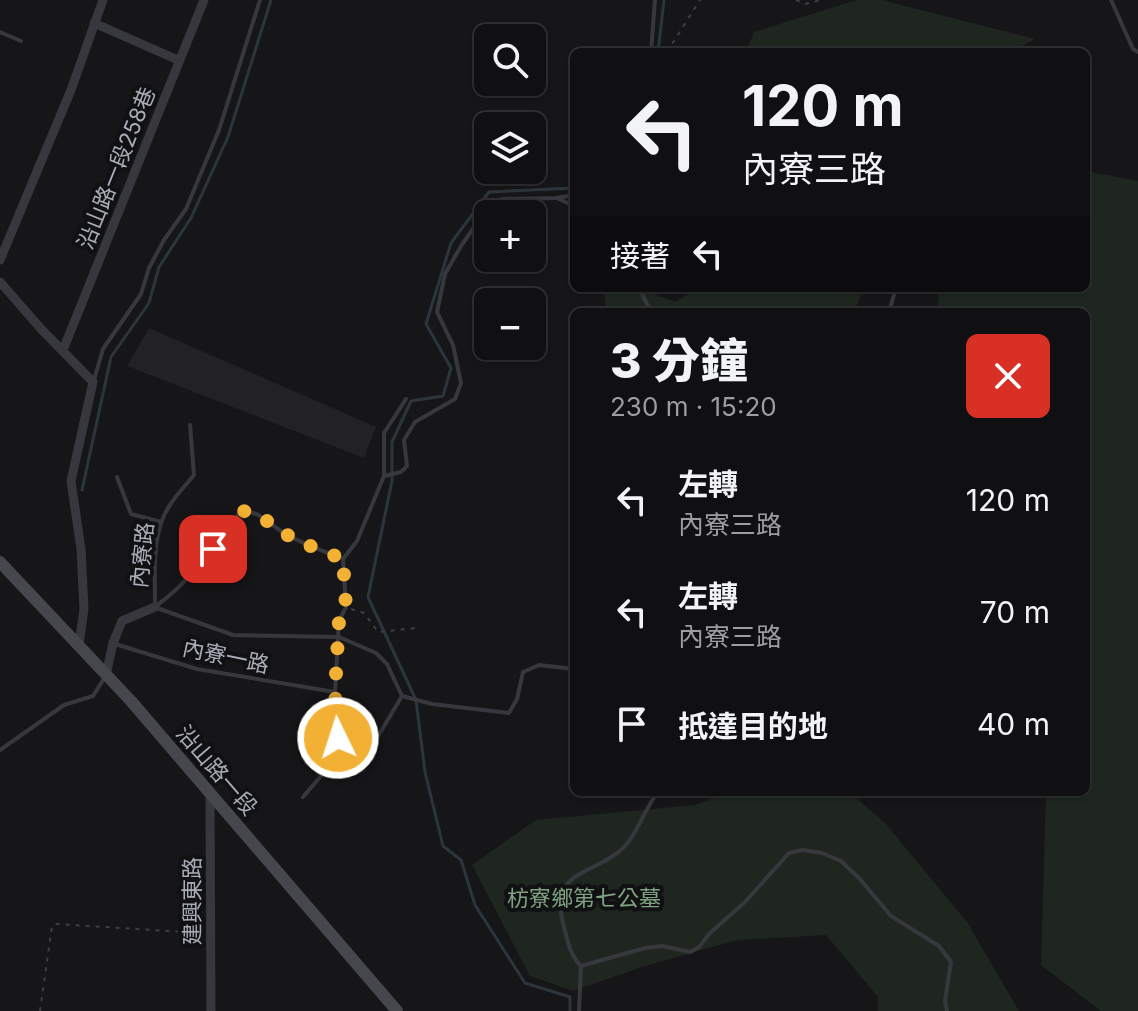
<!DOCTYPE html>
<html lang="zh-TW">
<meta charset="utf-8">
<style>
body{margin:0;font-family:Inter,"Noto Sans TC",sans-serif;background:#19191b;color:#f1f3f6;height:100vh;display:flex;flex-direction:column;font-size:30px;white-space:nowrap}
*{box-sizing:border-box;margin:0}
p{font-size:26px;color:#9c9d9f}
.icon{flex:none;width:44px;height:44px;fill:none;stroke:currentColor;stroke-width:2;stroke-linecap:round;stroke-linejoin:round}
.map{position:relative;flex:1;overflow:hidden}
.sheet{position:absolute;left:570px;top:308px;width:520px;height:488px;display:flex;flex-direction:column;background:#101012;border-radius:12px;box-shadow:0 2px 6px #0004,0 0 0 2px #303032}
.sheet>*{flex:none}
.hud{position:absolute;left:570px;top:48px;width:520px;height:244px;border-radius:12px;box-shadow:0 2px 6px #0004,0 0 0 2px #303032;background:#101012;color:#f1f3f6;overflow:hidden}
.tools{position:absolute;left:474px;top:24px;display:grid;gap:16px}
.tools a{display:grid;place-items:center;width:72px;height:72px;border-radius:12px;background:#101012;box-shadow:0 2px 6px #0004,0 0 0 2px #303032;font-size:40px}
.pin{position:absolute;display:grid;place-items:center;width:68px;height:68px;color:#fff;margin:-34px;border-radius:16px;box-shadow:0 4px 12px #0006}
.me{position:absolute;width:88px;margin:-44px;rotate:356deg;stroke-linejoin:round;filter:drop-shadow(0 0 6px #0008)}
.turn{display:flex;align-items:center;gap:28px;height:168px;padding:0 40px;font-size:36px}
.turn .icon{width:104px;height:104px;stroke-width:2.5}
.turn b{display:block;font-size:56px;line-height:68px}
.then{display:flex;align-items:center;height:76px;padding:0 40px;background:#0003;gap:16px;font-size:30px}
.round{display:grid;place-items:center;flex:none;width:84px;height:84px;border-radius:12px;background:#19191b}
.summary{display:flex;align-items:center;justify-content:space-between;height:136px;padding:0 40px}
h1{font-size:48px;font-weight:800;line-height:60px}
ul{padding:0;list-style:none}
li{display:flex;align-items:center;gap:24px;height:112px;padding:0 40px}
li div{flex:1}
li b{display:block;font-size:30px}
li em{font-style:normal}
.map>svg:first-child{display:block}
</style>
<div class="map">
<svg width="1138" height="1011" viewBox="0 0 1138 1011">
<rect width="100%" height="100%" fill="#161618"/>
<polygon fill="#222225" points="149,328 376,427 364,458 127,366"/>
<g fill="#1e261f">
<polygon points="857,0 882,0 1035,39 1012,52 746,52 754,32"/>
<polygon points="1086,171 1138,181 1138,1011 1101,1011 1041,965 1046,792 1086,792 1086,312 938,312 939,288 1086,288"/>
<polygon points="604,288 639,288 675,302 698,288 864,288 854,312 606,312"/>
<polygon points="728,792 849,792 885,823 967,922 1019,1011 878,1011 878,997 826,935 738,940 645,966 573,991 530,976 472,865 536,820 696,805"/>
</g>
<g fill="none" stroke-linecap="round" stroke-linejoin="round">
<g stroke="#2c353c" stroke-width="3">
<polyline points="658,52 664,0"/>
<polyline points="82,490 111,357 149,303 159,267 191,218 228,137 271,0"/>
<polyline points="570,1011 570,997 525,983 475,905 461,860 443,846 425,772 416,700 368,597 392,481 392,442 411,401 443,396 451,368 426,324 451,243 489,192 574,188"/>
</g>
<g stroke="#3d3f44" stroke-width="2" stroke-dasharray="4 6" stroke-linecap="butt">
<polyline points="796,0 805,4 821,0"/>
<polyline points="667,52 700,0"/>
<polyline points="351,609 364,613 378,632 416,628"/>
<polyline points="40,1011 52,926 56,924 200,933"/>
</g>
<g stroke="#37383d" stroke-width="4">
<polyline points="1111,0 1133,49 1138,52"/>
<polyline points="0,32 21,41"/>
<polyline points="651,52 655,0"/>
<polyline points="559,199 574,206"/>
<polyline points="639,288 651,312"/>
<polyline points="889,312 896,288"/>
<polyline points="94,380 103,349 141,294 149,268 164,240 186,209 219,130 260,0"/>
<polyline points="384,476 401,472 407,466 404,440 415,422 455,399 461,383 453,345 437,312 445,274 461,246 491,203 503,199 556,198 574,195"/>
<polyline points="117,477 131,514 161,522"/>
<path d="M 155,604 C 155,573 151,532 170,505 C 177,494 186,485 194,475 L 190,425"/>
<path d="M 156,606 C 191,581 216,545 241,511 C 259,510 270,525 284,533 C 302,544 324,551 343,559"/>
<polyline points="157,608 233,635 339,637 376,653 387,664 402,696"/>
<polyline points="115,644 197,669 335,692"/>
<polyline points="377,738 402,696 432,704 509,713 517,699 523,672 539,665 574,669"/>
<polyline points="0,750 64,705 93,696 105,677"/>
<path d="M 658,792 C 645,808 639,830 626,845 C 597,877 547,866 564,927 C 568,942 570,955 581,966 L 645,948 L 662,946 L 690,952 L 699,947 L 710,933 L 745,902 L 789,853 L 802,850 L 822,853 L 841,861 L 859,878 L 891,916 L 939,946 L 951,962 L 945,1001 L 947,1011"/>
<polyline points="303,797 327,769 338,738 335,692 339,621 346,607 343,559 357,541 384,476 384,433 406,399"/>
<polyline points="579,1011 581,966"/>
</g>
<g stroke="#37383d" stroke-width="9">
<polyline points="94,23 178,60"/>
<polyline points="0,260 71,90 103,0"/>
<polyline points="0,282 42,330 93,382 71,481 81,549 84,609 79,645"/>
<polyline points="63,350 204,0"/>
<polyline points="106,675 113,643 122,621 155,607"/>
<polyline points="210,791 211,1011"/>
</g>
<polyline stroke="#45474d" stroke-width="12" points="0,562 131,701 397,1011"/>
</g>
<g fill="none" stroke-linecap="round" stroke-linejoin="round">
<path stroke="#f2b134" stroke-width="14" stroke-dasharray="0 25.2" d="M 213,549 L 241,511 C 259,511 270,525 284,533 C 302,544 324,551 343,559 L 346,607 L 339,621 L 335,692 L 338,738"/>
</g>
<g text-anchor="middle" stroke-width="8" stroke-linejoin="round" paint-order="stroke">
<g font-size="22" fill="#a8adb8" stroke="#111113">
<text transform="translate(116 168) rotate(-68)" y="8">沿山路一段258巷</text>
<text transform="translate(142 555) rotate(-84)" y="8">內寮路</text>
<text transform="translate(226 656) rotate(12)" y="8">內寮一路</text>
<text transform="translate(217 770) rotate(49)" y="8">沿山路一段</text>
<text transform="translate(192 901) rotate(-90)" y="8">建興東路</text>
</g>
<g font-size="22" fill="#7fa381" stroke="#111113">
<text x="584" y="906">枋寮鄉第七公墓</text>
</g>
</g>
</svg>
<div class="tools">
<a><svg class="icon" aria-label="search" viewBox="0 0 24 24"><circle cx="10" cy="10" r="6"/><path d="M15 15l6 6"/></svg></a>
<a><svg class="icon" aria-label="layers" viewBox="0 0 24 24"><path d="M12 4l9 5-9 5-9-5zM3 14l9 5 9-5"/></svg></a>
<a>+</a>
<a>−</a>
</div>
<div class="pin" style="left:213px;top:549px;background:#d93025"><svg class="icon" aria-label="arrive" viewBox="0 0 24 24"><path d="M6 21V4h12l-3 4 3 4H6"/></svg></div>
<svg class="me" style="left:338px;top:738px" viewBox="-20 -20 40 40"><circle r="17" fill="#f2b134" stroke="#fff" stroke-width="3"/><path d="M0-11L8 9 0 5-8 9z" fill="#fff"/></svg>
<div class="hud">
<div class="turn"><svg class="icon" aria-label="left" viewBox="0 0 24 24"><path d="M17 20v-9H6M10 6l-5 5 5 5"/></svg><div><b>120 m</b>內寮三路</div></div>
<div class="then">接著<svg class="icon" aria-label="left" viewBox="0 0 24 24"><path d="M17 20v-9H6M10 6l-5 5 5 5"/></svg></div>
</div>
<section class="sheet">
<div class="summary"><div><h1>3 分鐘</h1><p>230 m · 15:20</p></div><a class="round" style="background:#d93025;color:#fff"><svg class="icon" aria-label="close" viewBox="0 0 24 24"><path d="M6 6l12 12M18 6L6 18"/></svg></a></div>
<ul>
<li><svg class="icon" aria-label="left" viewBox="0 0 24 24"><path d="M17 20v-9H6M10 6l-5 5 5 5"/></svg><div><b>左轉</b><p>內寮三路</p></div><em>120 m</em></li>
<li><svg class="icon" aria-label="left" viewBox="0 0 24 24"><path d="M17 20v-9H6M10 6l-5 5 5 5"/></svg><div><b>左轉</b><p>內寮三路</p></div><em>70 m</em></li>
<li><svg class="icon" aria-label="arrive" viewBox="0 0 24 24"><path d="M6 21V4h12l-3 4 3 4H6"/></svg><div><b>抵達目的地</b></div><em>40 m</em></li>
</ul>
</section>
</div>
